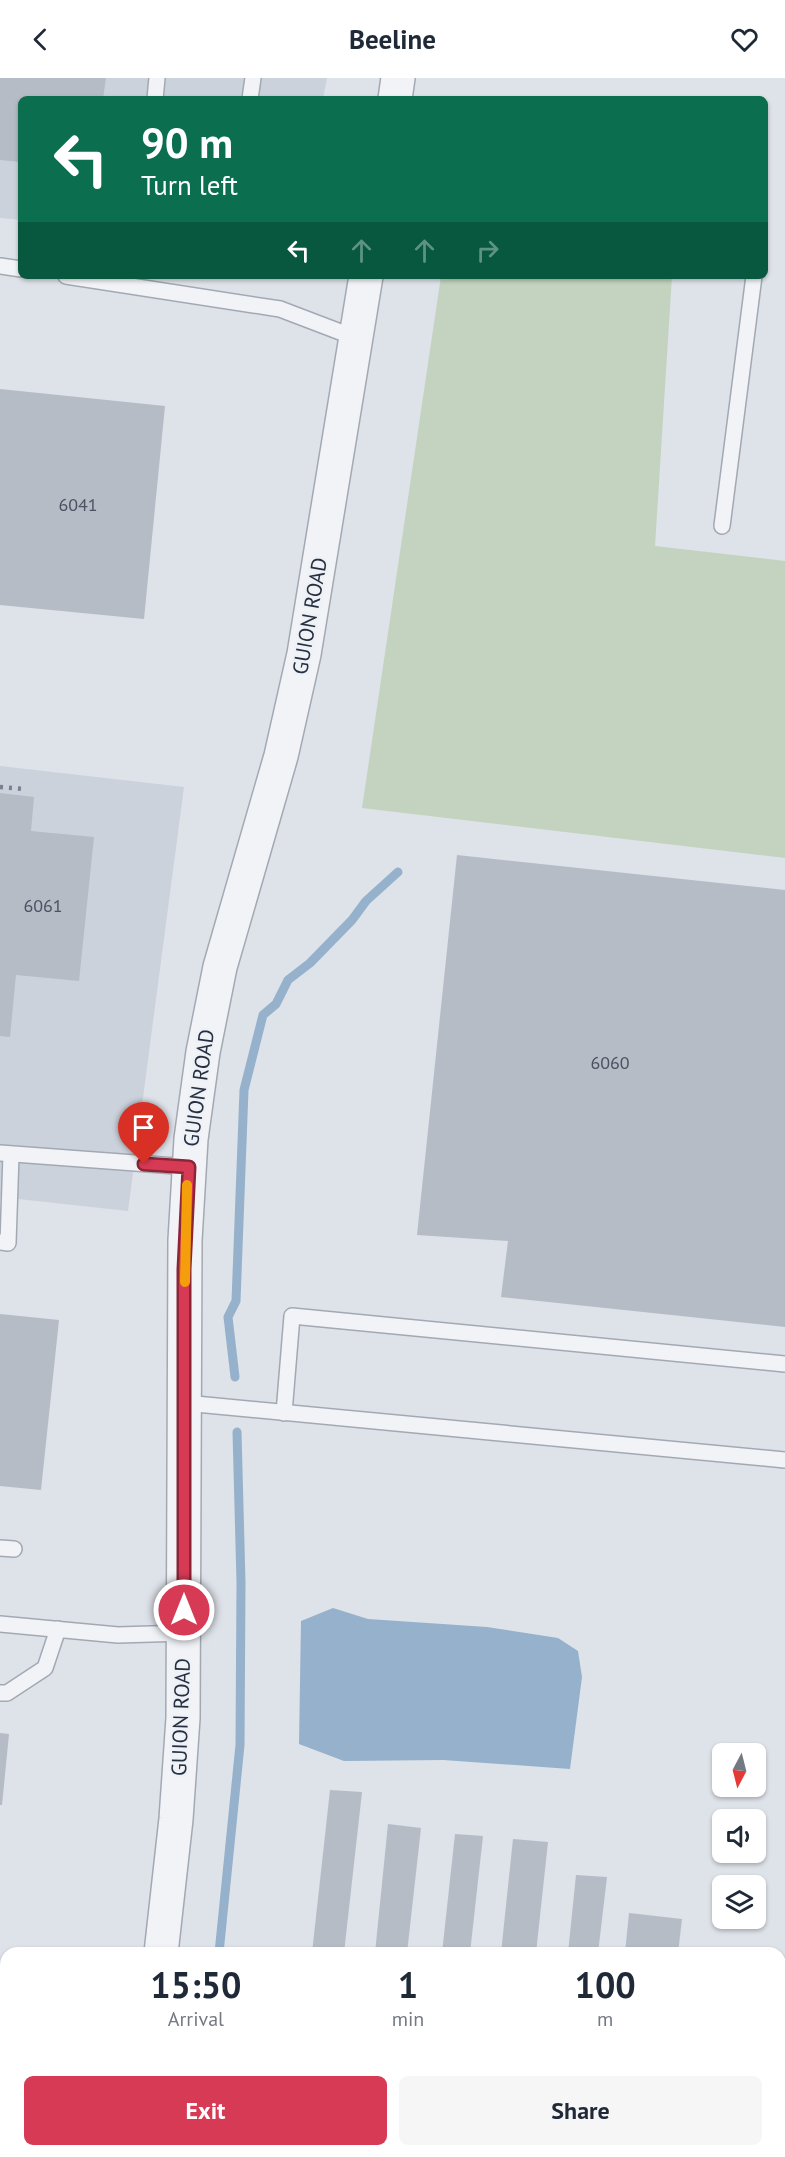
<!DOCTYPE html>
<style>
body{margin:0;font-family:"PT Sans",sans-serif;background:#f6f6f7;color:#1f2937;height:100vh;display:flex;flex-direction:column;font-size:22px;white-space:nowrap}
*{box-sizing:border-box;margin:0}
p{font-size:20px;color:#747a83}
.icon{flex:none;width:33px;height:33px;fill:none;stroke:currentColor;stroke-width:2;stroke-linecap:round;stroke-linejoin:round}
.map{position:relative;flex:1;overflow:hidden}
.side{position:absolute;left:0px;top:1869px;width:786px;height:210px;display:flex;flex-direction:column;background:#fff;border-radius:18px 18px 0 0;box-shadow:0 2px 4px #0004}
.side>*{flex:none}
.guide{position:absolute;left:18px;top:18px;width:750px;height:183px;border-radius:9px;box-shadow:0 2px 4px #0004;background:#0b6e4f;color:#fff;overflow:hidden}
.needle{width:39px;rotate:187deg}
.buttons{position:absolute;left:712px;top:1665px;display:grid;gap:12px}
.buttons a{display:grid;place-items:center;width:54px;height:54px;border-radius:9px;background:#fff;box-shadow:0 2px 4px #0004;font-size:30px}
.pin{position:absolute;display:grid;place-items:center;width:51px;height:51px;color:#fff;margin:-62px -26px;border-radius:50% 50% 50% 0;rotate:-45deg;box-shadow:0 0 6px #0007}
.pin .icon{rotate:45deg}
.me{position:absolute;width:66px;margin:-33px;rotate:0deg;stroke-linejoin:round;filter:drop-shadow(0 0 4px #0008)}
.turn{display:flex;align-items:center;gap:21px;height:126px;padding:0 24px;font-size:27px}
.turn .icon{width:78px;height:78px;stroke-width:2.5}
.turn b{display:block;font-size:42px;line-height:51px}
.lanes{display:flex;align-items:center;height:57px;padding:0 24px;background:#0003;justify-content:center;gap:30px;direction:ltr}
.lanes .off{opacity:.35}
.eta{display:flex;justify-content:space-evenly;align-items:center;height:102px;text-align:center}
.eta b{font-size:36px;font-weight:700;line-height:42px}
.cta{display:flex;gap:12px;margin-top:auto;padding:12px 24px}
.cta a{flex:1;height:69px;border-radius:9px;background:#d73a55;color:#fff;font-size:24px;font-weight:700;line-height:69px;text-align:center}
.cta a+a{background:#f6f6f7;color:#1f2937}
header{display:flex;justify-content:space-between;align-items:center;height:78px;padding:0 24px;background:#fff;font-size:27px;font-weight:700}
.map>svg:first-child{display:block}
</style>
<header><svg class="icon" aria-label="back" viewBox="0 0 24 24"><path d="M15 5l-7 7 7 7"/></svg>Beeline<svg class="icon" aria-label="heart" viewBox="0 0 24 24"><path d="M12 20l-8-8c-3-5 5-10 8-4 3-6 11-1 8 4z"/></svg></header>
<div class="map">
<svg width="785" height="2079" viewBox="0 0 785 2079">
<rect width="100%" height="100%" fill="#dee2e9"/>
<g fill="#ccd2db">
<polygon points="0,0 327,0 323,21 21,21 21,142 0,140"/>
<polygon points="0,688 184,709 128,1133 0,1119"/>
<polygon points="785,1938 785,2079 771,2079 772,2073 780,2073 780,1990"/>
</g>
<polygon fill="#c4d3bf" points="441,198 672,198 655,468 785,483 785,780 362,730"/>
<polygon fill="#96b1cb" points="333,1530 368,1541 487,1549 558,1560 578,1573 582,1599 570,1691 443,1682 344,1683 299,1666 301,1543"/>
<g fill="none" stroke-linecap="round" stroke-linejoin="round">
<g stroke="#96b1cb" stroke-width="9">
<polyline points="235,1299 228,1239 236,1223 244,1012 263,937 276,926 288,902 310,885 352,842 366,823 398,794"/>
<polyline points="219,1875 240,1667 241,1504 237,1354"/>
</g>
</g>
<g fill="#b5bcc6">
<polygon points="0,0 106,0 103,21 21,21 21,84 0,82"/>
<polygon points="0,311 165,328 144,541 0,527"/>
<polygon points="0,715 34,719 31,753 94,759 79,903 16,897 10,959 0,958"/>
<polygon points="457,777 785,812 785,1249 501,1219 508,1163 417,1157"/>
<polygon points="0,1236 59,1242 41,1412 0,1408"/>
<polygon points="0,1655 9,1656 2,1727 0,1727"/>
<polygon points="330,1712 362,1714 344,1875 312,1875"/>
<polygon points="388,1746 421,1750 407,1875 375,1875"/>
<polygon points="455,1756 483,1758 470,1875 442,1875"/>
<polygon points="513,1761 548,1764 536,1875 501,1875"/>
<polygon points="576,1797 607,1799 598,1875 568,1875"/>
<polygon points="629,1835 682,1841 678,1875 625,1875"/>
<polygon points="291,2073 322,2073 321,2079 291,2079"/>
<polygon points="354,2073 385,2073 384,2079 354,2079"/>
<polygon points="421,2073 448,2073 447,2079 420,2079"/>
<polygon points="481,2073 514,2073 514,2079 480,2079"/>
<rect x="545" y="2073" width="32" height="6"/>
<rect x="603" y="2073" width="53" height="6"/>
</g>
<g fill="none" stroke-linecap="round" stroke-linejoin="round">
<g stroke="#a3a9b3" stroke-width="18">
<g id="service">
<polyline points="155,21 157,0"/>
<polyline points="250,21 253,0"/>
<polyline points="0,188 21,191"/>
<polyline points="66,198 280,231 356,260"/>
<polyline points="722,448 754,198"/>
<polyline points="0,1075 189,1089"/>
<polyline points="0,1164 8,1165 11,1077"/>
<polyline points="185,1325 785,1382"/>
<polyline points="284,1335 292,1238 785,1286"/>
<polyline points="0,1470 14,1471"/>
<polyline points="0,1546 118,1557 184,1555"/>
<polyline points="0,1615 7,1615 45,1590 58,1551"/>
<polyline points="0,1986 6,1987"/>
<polyline points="697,2079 698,2073"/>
</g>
</g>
<g stroke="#a3a9b3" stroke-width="36">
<g id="tertiary">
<polyline points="395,21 398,0"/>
<polyline points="161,1875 176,1741 183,1640 185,1162 191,1061 203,974 220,889 281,678 304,576 366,198"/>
<polyline points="138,2079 138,2073"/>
</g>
</g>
<use href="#service" stroke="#f1f3f7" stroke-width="15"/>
<use href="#tertiary" stroke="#f1f3f7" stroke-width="33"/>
<polyline stroke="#768293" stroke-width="4.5" stroke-dasharray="3 6" stroke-linecap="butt" points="0,709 25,711"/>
</g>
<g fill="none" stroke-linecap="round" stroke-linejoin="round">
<g stroke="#8c2637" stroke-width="15">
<polyline id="route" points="144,1086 189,1089 184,1191 184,1532"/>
</g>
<use href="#route" stroke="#d73a55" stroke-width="10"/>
<polyline stroke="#f59e0b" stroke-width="10" points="185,1204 187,1107"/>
</g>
<g text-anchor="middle" stroke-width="5" stroke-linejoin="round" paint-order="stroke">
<g font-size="18" fill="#4a5362">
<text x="78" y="433">6041</text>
<text x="43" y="834">6061</text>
<text x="610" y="991">6060</text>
</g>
<g font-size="21" fill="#263041" stroke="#eef1f6">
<text transform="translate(310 538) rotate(-80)" y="7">GUION ROAD</text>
<text transform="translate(199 1010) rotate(-82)" y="7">GUION ROAD</text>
<text transform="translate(181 1639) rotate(-88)" y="7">GUION ROAD</text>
</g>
</g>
</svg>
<div class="buttons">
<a><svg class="needle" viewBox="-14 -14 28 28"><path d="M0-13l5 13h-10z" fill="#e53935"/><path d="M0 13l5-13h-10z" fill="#747a83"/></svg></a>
<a><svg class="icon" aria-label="sound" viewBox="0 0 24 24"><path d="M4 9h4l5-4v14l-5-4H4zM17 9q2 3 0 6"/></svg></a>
<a><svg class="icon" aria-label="layers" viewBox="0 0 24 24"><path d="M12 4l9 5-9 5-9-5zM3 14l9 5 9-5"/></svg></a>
</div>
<div class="pin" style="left:144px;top:1086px;background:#d93025"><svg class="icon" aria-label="arrive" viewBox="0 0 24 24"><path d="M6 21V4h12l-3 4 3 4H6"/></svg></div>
<svg class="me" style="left:184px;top:1532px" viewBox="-20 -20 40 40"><circle r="17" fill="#d73a55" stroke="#fff" stroke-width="3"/><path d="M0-11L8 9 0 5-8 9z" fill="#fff"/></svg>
<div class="guide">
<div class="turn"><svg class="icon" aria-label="left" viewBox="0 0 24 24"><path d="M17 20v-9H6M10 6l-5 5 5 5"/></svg><div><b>90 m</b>Turn left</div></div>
<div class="lanes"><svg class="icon" aria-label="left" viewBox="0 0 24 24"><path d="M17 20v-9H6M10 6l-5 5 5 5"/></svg><svg class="icon off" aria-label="ahead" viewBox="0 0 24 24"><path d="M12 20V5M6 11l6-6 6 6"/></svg><svg class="icon off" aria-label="ahead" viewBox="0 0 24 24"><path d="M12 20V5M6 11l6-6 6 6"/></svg><svg class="icon off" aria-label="right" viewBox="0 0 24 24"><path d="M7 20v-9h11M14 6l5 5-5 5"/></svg></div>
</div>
<section class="side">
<div class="eta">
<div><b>15:50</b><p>Arrival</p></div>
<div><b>1</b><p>min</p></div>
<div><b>100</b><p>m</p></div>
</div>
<div class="cta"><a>Exit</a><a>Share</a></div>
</section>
</div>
